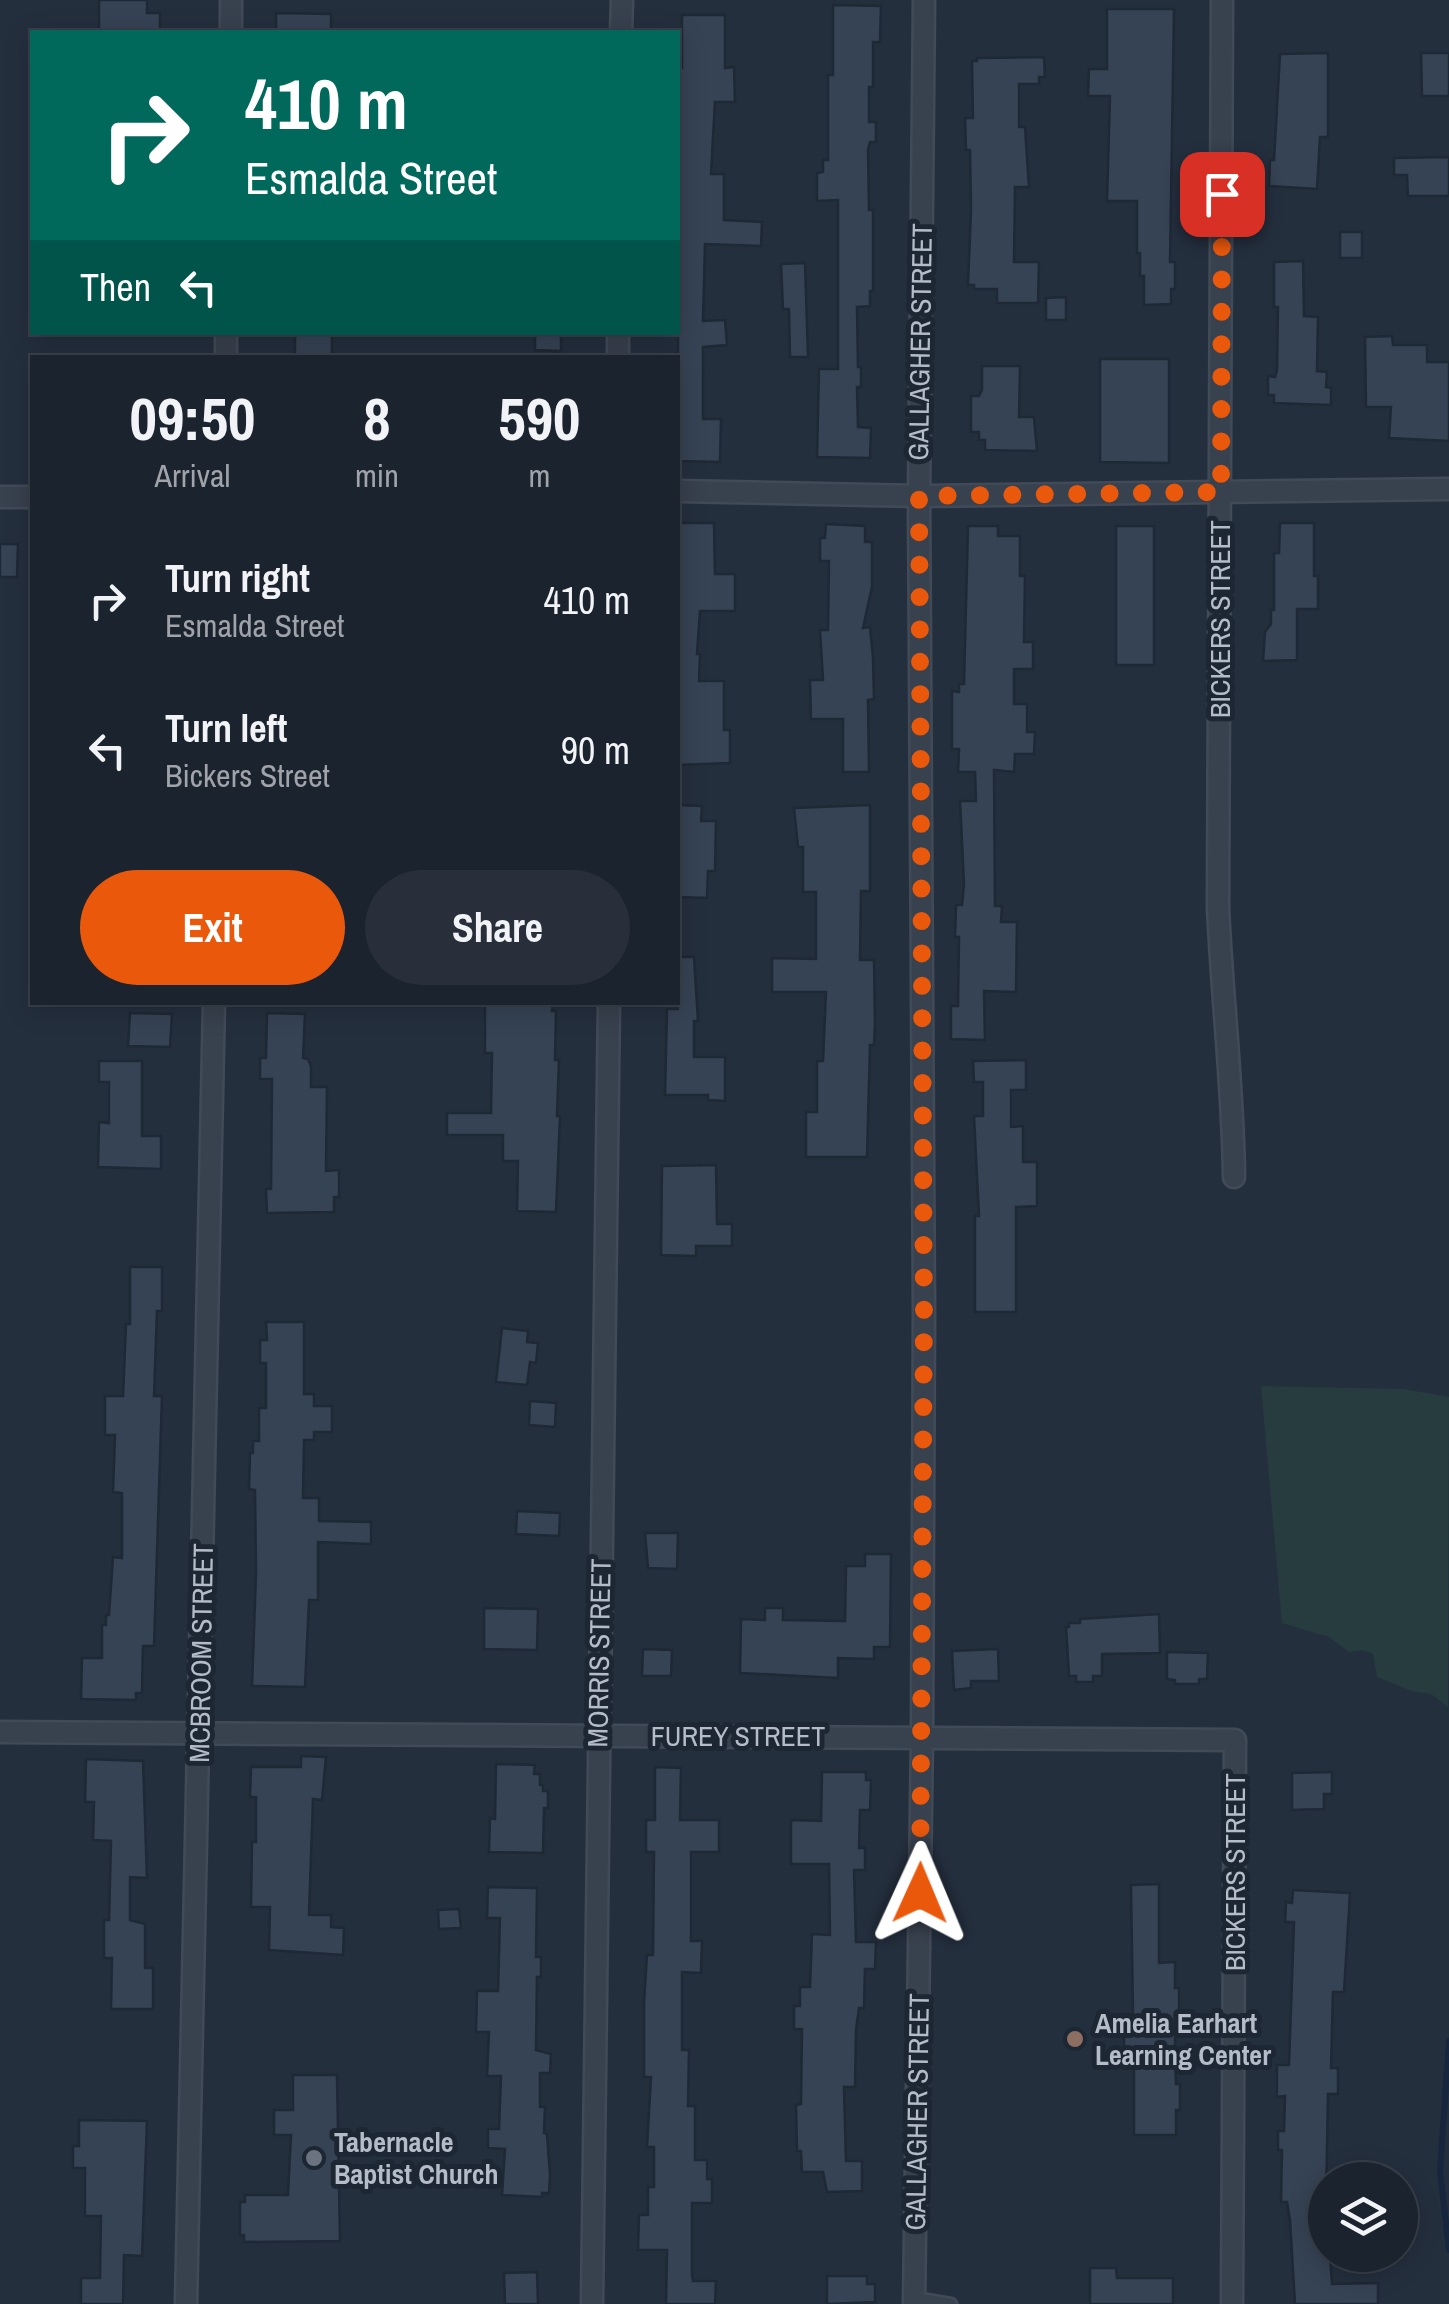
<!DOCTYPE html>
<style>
body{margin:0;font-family:"Archivo Narrow",sans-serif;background:#282f3a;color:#f1f3f6;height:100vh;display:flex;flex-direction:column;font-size:38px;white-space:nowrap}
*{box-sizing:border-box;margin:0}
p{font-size:32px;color:#a0a4aa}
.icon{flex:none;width:55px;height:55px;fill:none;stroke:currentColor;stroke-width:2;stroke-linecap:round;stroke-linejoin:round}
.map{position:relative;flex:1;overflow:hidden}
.drawer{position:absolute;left:30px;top:355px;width:650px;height:650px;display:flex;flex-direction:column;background:#1b232e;border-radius:0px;box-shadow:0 5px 25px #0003,0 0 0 2px #39404a}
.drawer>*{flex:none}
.guide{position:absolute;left:30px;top:30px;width:650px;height:305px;border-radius:0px;box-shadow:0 5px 25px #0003,0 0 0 2px #39404a;background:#00695c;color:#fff;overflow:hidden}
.buttons{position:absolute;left:1308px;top:2162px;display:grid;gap:20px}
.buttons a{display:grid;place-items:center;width:110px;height:110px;border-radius:50%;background:#1b232e;box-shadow:0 5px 25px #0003,0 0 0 2px #39404a;font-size:50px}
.pin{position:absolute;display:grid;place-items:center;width:85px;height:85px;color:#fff;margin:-42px;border-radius:20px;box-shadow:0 5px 15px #0006}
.me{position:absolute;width:110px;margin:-55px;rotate:1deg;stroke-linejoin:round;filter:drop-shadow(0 0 8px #0008)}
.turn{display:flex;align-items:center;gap:35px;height:210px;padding:0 50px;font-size:45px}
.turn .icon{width:130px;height:130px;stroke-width:2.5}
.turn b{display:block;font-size:70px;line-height:85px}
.then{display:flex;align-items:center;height:95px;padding:0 50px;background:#0003;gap:20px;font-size:38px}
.eta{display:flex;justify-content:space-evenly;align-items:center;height:170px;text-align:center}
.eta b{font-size:60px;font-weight:800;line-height:70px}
.action{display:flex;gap:20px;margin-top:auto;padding:20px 50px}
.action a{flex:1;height:115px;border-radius:60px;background:#ea580c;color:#fff;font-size:40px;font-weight:800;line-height:115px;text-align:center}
.action a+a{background:#282f3a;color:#f1f3f6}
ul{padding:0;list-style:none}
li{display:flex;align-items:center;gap:30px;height:150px;padding:0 50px}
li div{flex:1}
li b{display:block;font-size:38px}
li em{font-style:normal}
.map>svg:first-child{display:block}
</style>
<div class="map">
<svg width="1449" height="2304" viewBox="0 0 1449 2304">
<rect width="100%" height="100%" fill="#242f3e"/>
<polygon fill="#263c3f" points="1261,1386 1404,1389 1449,1397 1448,1707 1431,1694 1412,1691 1377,1677 1373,1654 1362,1650 1349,1652 1329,1637 1282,1623"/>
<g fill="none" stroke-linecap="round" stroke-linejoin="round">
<polyline stroke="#17263c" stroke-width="6" points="1449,2041 1440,2171 1449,2250"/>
</g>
<g fill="#364354" stroke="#1f2835" stroke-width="2.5">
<polygon points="99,0 147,0 147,13 160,13 160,32 99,32"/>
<polygon points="833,5 881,6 880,42 873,42 873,87 869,87 869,122 876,122 876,142 870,142 868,150 869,210 873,210 873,291 870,291 870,306 857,307 858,367 861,367 861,387 857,387 858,427 871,428 870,458 817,457 819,369 838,369 838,200 817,201 817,173 823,172 823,160 828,160 828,75 833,75"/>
<polygon points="1107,9 1174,9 1170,262 1175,262 1175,289 1171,289 1171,304 1144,305 1144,276 1140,276 1140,253 1137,253 1137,201 1107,201 1110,96 1088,96 1089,69 1107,69"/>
<polygon points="276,13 331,14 331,32 276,32"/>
<polygon points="682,15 725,15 725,68 734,67 735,102 715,102 711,174 724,174 724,220 762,222 761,246 705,244 703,321 725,320 727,345 703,347 703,419 721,419 720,462 678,461 678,68 682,68"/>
<polygon points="1328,53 1328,137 1320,137 1317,189 1269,186 1270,160 1274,160 1280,54"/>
<polygon points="1421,53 1449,53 1449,96 1422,96"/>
<polygon points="1044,57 1045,77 1039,77 1039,84 1019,84 1019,127 1025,127 1029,187 1015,187 1014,262 1039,262 1038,303 997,303 997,289 974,289 974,285 968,285 971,210 970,150 966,150 965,118 973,118 972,61 977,61 977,58"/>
<polygon points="1449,157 1449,196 1408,196 1407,175 1394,175 1394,158"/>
<rect x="1340" y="232" width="22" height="26"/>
<polygon points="1303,261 1304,316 1318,317 1317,371 1327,372 1326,387 1331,388 1331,405 1274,403 1274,395 1268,395 1268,376 1275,377 1277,370 1278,307 1274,307 1274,262"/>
<polygon points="805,263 808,357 790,357 789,309 783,309 781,264"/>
<polygon points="1066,297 1066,320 1046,320 1046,298"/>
<rect x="295" y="332" width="37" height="26"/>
<polygon points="535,332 561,332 561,351 535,350"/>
<polygon points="1392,336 1393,345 1427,345 1427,362 1449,362 1449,441 1389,438 1391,407 1366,407 1365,337"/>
<polygon points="1100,359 1169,359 1169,463 1100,462"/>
<polygon points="982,366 1020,366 1019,417 1034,417 1037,451 985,450 985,440 979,440 979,432 971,432 971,396 979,396 982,390"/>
<polygon points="678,523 714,523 715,574 735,574 735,611 700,611 697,654 700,654 699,681 724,681 724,730 730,730 730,763 678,765"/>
<polygon points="1280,523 1314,523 1314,576 1318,576 1318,609 1297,609 1297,660 1263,661 1265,632 1271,624 1271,610 1274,610 1274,553 1279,553"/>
<polygon points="826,524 865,526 865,542 872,542 872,587 863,628 870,627 873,658 874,699 868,700 869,772 843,772 843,719 811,719 810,680 823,680 820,630 828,630 829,561 820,561 820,538 825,538"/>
<polygon points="968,526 998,526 998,536 1020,536 1020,576 1025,576 1024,642 1033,642 1033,669 1014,669 1014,704 1027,704 1027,732 1035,732 1034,754 1015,754 1014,772 994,770 995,906 1002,906 1001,922 1017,922 1016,992 984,991 985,1040 951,1039 951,1006 958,1006 959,937 955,937 956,905 962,905 964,884 960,801 976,801 975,772 958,772 959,749 952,749 952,691 959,692 959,684 964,684"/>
<rect x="1116" y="526" width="38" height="139"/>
<polygon points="0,544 18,544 17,577 0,577"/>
<polygon points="678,805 702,806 701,821 716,821 715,871 708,871 707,898 678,897"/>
<polygon points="870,805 870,891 861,891 860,960 874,960 875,1024 874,1045 870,1045 867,1157 806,1157 806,1112 817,1112 817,1061 823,1061 826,992 772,992 772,958 816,959 816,892 803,892 803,847 798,847 794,808"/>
<polygon points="678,957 694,957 698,1021 694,1021 694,1057 725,1057 725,1101 708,1100 708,1095 665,1095 667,1009 678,1009"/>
<polygon points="485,1002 553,1002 552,1011 556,1011 555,1060 559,1060 557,1116 560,1116 556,1212 517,1211 518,1161 503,1161 503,1135 447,1135 447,1113 491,1113 492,1053 485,1053"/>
<polygon points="130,1013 172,1014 170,1047 128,1046"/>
<polygon points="267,1013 305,1014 303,1058 308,1059 311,1066 311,1087 327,1087 326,1171 339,1170 339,1197 334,1197 334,1212 267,1213 266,1189 271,1189 272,1079 260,1079 260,1058 266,1058"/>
<polygon points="1026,1060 1026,1090 1011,1090 1011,1127 1023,1126 1023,1162 1037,1162 1037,1206 1016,1207 1016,1312 975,1312 975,1216 979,1216 974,1116 983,1116 983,1082 974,1082 973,1061"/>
<polygon points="99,1061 142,1061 142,1136 161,1136 161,1169 98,1167 99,1122 109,1123 109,1082 99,1082"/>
<polygon points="716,1165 717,1224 732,1224 732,1246 696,1246 696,1256 661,1255 662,1166"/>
<polygon points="130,1267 162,1267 162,1311 157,1311 154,1396 162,1396 154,1646 143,1646 142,1693 136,1693 136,1700 81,1699 82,1658 102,1658 102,1625 106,1625 106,1615 109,1615 113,1557 122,1558 122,1493 113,1492 115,1435 105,1435 105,1396 123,1396 126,1324 130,1324"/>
<polygon points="266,1322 304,1322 304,1394 314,1394 314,1406 332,1406 332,1432 314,1432 314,1440 304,1440 303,1498 319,1498 319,1521 371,1522 371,1544 318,1542 318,1600 309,1600 305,1687 252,1686 256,1573 255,1490 249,1489 250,1453 253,1453 253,1441 259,1441 259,1408 266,1408 266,1363 260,1363 260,1340 267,1340"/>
<polygon points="502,1328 528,1331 527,1342 538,1343 536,1363 530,1362 527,1385 496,1382"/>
<polygon points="530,1401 556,1403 555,1427 529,1425"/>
<polygon points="517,1511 560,1513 559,1536 516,1534"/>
<polygon points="645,1533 678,1533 677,1569 648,1568"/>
<polygon points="865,1554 891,1554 890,1647 874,1647 874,1659 838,1658 838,1678 740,1673 741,1619 765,1620 765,1608 783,1608 783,1620 845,1621 846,1566 865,1566"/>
<polygon points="484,1608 538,1609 537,1650 484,1649"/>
<polygon points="1159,1614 1160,1653 1102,1654 1102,1676 1093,1676 1093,1682 1076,1682 1076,1676 1069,1676 1066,1627 1069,1627 1069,1623 1080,1623 1080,1619"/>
<polygon points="643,1649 672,1650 671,1676 642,1676"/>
<polygon points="998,1649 999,1681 971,1681 971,1688 954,1690 952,1651"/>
<polygon points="1167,1652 1208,1653 1207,1679 1199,1679 1199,1684 1175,1684 1175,1680 1167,1679"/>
<polygon points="301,1756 326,1757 322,1800 313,1799 309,1915 331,1915 331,1927 344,1928 343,1955 269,1950 270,1907 251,1907 252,1842 256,1842 256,1797 250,1797 251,1767 301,1767"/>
<polygon points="86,1759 143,1761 147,1878 130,1877 130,1920 145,1924 145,1968 153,1968 153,2009 111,2009 112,1958 104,1958 104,1920 109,1920 111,1841 93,1840 94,1802 85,1802"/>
<polygon points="496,1764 535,1765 534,1774 540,1774 540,1785 543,1785 543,1791 548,1791 548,1808 544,1808 543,1853 489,1852 490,1818 495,1819"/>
<polygon points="655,1767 681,1768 680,1820 719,1820 719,1852 691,1852 691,1941 702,1941 701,1973 682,1972 682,2050 689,2050 688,2106 695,2106 695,2160 707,2160 707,2179 712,2179 712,2203 692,2203 692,2275 693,2281 716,2281 715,2304 666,2304 667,2250 638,2250 639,2215 648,2215 648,2187 654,2187 654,2147 647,2147 651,2077 644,2077 644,2003 647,1955 653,1955 654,1852 646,1852 646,1820 655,1820"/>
<polygon points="822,1772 866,1772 866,1780 871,1780 870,1810 860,1810 859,1848 865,1848 865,1870 854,1870 856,1942 876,1942 875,1969 865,1969 864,2008 859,2008 856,2030 855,2087 844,2087 846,2161 862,2161 862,2191 827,2192 823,2172 802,2172 801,2151 797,2151 796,2105 801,2104 802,2029 794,2029 794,2006 800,2006 800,1987 810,1987 812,1934 830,1935 829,1864 791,1864 791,1820 821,1821"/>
<polygon points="1332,1772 1332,1794 1324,1794 1324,1809 1292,1810 1292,1773"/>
<polygon points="1159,1884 1159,1963 1175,1962 1175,1988 1179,1988 1179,2014 1175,2014 1175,2059 1176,2084 1180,2084 1180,2110 1176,2110 1176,2135 1134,2135 1134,2053 1124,2053 1124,2014 1133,2014 1131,1885"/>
<polygon points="488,1887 537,1888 536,1957 541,1957 541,1977 537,1977 536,2050 551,2054 550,2073 540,2073 540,2107 545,2107 544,2133 547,2134 550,2175 549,2193 542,2193 542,2197 502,2195 505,2149 488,2148 488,2129 499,2129 501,2076 487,2076 489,2032 476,2032 477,1991 498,1991 500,1918 487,1918"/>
<polygon points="1293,1890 1350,1893 1344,1992 1333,1992 1331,2068 1338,2068 1338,2094 1328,2094 1325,2255 1330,2255 1332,2284 1378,2283 1378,2304 1295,2304 1290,2220 1287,2202 1281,2202 1282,2150 1278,2150 1278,2131 1284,2131 1285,2096 1277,2097 1277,2065 1289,2065 1294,1922 1285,1922 1286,1902 1292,1903"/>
<polygon points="459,1909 461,1928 439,1929 438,1910"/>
<polygon points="293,2075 337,2075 340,2241 244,2242 244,2235 240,2236 240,2202 245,2202 245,2195 288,2195 291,2135 274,2135 274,2110 293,2110"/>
<polygon points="79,2120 147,2121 142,2256 124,2255 123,2304 81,2304 81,2278 100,2278 101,2216 85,2216 85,2168 73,2168 73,2146 79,2146"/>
<polygon points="1090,2268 1116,2268 1117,2278 1173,2278 1173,2304 1090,2304"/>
<polygon points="537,2272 538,2304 505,2304 504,2273"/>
<polygon points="827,2276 867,2276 867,2284 875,2284 875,2302 827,2304"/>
</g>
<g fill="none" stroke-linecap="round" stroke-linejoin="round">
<g stroke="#414a57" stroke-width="15">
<polyline id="lane" points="915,2298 951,2304"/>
</g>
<g stroke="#414a57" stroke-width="25">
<g id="street">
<path d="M 1222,0 L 1218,907 C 1222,997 1233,1087 1234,1177"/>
<polyline points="231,32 231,0"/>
<polyline points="621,32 622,0"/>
<polyline points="226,358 226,332"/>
<polyline points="618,358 618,332"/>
<polyline points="678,491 919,496 1449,489"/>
<polyline points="0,497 32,497"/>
<polyline points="0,1732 1235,1740 1232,2304"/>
<polyline points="186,2304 214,1002"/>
<polyline points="592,2304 609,1002"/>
<polyline points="914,2304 922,1736 924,1313 919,496 924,0"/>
</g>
</g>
<use href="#lane" stroke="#38414e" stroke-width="10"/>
<use href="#street" stroke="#38414e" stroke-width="20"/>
</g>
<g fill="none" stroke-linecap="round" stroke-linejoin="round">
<polyline stroke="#ea580c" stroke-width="18" stroke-dasharray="0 32.4" points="920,1893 924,1313 919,496 1221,492 1222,194"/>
</g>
<circle fill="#8d6e63" stroke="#1d2633" stroke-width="4" cx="1075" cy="2039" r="10"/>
<circle fill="#6b7280" stroke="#1d2633" stroke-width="4" cx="314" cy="2158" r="10"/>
<g text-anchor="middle" stroke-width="10" stroke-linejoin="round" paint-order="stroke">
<g font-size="28" fill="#b4bcc9" stroke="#1d2633">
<text transform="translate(920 342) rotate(-89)" y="10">GALLAGHER STREET</text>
<text transform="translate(1220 619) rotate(-90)" y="10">BICKERS STREET</text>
<text transform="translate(201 1653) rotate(-89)" y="10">MCBROOM STREET</text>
<text transform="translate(599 1653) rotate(-89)" y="10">MORRIS STREET</text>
<text x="738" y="1746">FUREY STREET</text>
<text transform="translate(1235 1872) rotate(-90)" y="10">BICKERS STREET</text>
<text transform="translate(917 2112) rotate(-89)" y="10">GALLAGHER STREET</text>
</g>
<g font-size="28" font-weight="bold" fill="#b4bcc9" stroke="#1d2633" text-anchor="start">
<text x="1095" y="2033">Amelia Earhart<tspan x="1095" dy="32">Learning Center</tspan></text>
<text x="334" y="2152">Tabernacle<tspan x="334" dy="32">Baptist Church</tspan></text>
</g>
</g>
</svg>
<div class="buttons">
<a><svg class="icon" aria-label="layers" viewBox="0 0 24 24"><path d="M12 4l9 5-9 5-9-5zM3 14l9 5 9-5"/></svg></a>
</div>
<div class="pin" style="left:1222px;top:194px;background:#d93025"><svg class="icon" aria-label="arrive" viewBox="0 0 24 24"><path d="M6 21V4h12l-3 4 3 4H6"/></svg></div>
<svg class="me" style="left:920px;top:1893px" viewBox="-20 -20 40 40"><path d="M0-17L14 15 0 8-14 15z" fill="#ea580c" stroke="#fff" stroke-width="4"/></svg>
<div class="guide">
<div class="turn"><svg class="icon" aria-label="right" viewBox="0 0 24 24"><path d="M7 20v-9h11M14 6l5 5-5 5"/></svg><div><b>410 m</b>Esmalda Street</div></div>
<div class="then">Then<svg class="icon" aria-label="left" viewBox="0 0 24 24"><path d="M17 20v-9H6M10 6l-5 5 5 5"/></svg></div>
</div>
<section class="drawer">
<div class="eta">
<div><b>09:50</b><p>Arrival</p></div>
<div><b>8</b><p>min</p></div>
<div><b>590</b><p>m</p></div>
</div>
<ul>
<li><svg class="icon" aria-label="right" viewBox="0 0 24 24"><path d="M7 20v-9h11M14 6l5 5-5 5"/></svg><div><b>Turn right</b><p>Esmalda Street</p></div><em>410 m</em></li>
<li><svg class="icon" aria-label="left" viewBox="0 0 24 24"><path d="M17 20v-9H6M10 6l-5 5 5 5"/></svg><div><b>Turn left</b><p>Bickers Street</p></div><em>90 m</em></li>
</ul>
<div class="action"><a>Exit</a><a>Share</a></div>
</section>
</div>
